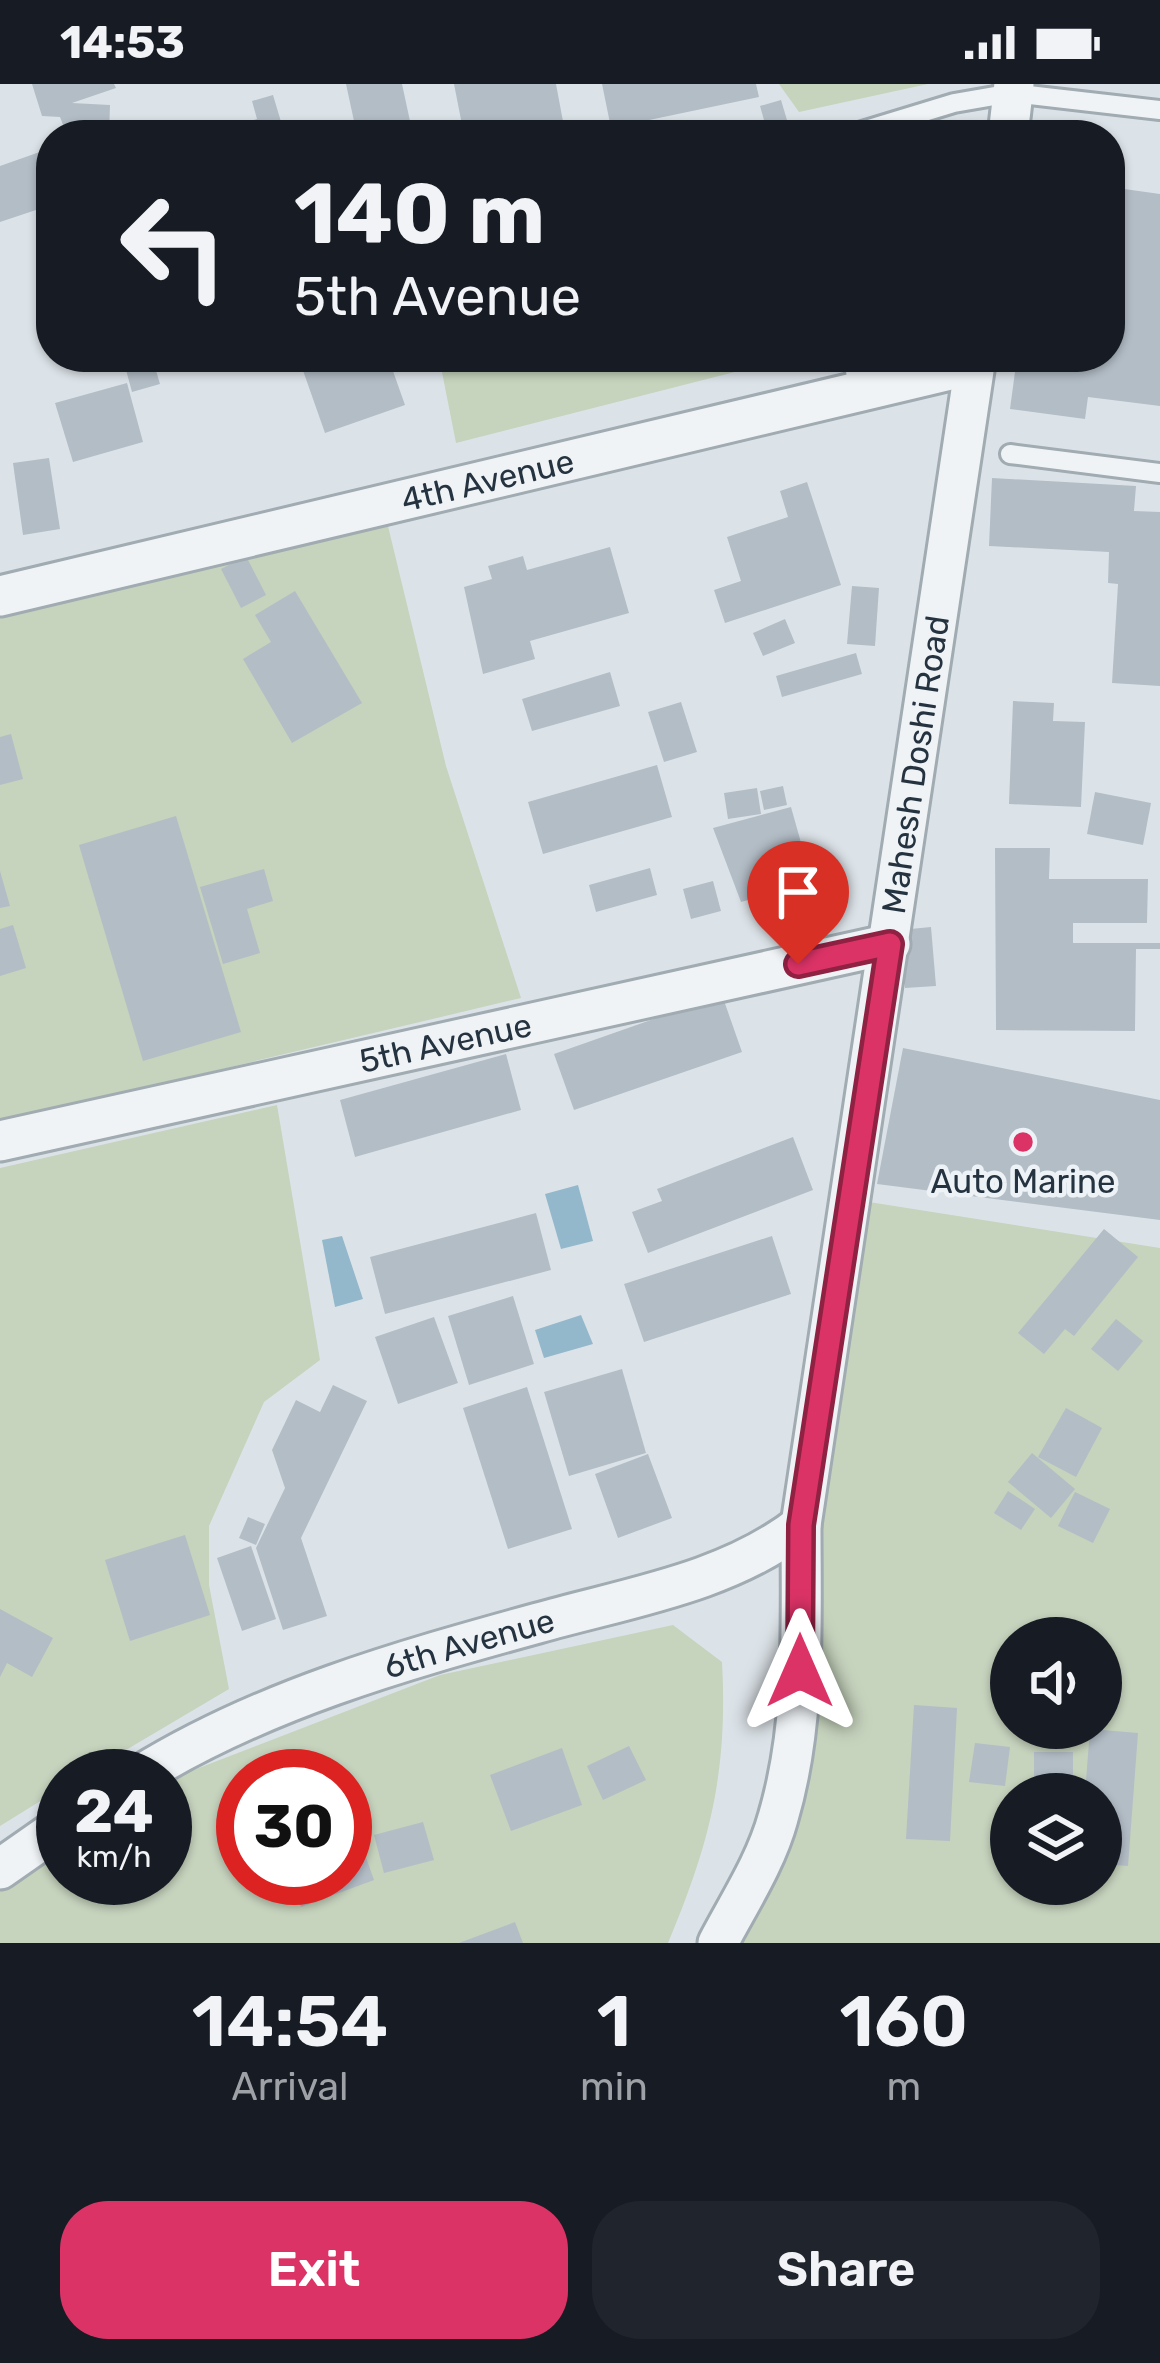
<!DOCTYPE html>
<style>
body{margin:0;font-family:Rubik,sans-serif;background:#20242c;color:#f1f3f6;height:100vh;display:flex;flex-direction:column;font-size:45px;white-space:nowrap}
*{box-sizing:border-box;margin:0}
p{font-size:39px;color:#9ea1a6}
.icon{flex:none;width:66px;height:66px;fill:none;stroke:currentColor;stroke-width:2;stroke-linecap:round;stroke-linejoin:round}
.map{position:relative;height:1859px;overflow:hidden}
.side{display:flex;flex-direction:column;background:#171b24;flex:1}
.side>*{flex:none}
.top-card{position:absolute;left:36px;top:36px;width:1089px;height:252px;border-radius:48px;box-shadow:0 3px 9px #0004;background:#171b24;color:#f1f3f6;overflow:hidden}
.buttons{position:absolute;left:990px;top:1533px;display:grid;gap:24px}
.buttons a{display:grid;place-items:center;width:132px;height:132px;border-radius:50%;background:#171b24;box-shadow:0 3px 9px #0004;font-size:60px}
.speed{position:absolute;left:36px;top:1665px;display:flex;gap:24px;font-size:60px;font-weight:700;text-align:center}
.speed>*{display:grid;place-content:center;width:156px;height:156px;border-radius:50%;background:#171b24;box-shadow:0 3px 9px #0004;line-height:1}
.speed small{font-size:30px;font-weight:400}
.speed .limit{border:18px solid #d22;background:#fff;color:#111}
.pin{position:absolute;display:grid;place-items:center;width:102px;height:102px;color:#fff;margin:-123px -51px;border-radius:50% 50% 50% 0;rotate:-45deg;box-shadow:0 0 12px #0007}
.pin .icon{rotate:45deg}
.me{position:absolute;width:132px;margin:-66px;rotate:0deg;stroke-linejoin:round;filter:drop-shadow(0 0 9px #0008)}
.turn{display:flex;align-items:center;gap:42px;height:252px;padding:0 60px;font-size:54px}
.turn .icon{width:156px;height:156px;stroke-width:2.5}
.turn b{display:block;font-size:84px;line-height:102px}
.eta{display:flex;justify-content:space-evenly;align-items:center;height:204px;text-align:center}
.eta b{font-size:72px;font-weight:600;line-height:84px}
.action{display:flex;gap:24px;margin-top:auto;padding:24px 60px}
.action a{flex:1;height:138px;border-radius:48px;background:#dc3367;color:#fff;font-size:48px;font-weight:600;line-height:138px;text-align:center}
.action a+a{background:#20242c;color:#f1f3f6}
.status{display:flex;justify-content:space-between;align-items:center;height:84px;padding:0 60px;background:#171b24;direction:ltr}
.status svg{height:33px;fill:currentColor}
.map>svg:first-child{display:block}
</style>
<div class="status"><b>14:53</b><svg viewBox="0 0 49 12"><path d="M0 12V9h3v3zM5 12V6h3v6zM10 12V3h3v9zM15 12V0h3v12zM26 1h20v11H26zM47 4h2v5h-2z"/></svg></div>
<div class="map">
<svg width="1160" height="1859" viewBox="0 0 1160 1859">
<rect width="100%" height="100%" fill="#dce3e8"/>
<g fill="#c6d3bd" fill-rule="evenodd">
<polygon points="779,0 928,0 799,28"/>
<polygon points="439,273 765,273 766,280 456,359"/>
<polygon points="387,438 446,682 521,914 87,1017 0,1043 0,532"/>
<polygon points="277,1021 320,1276 264,1318 209,1442 209,1501 229,1605 82,1692 63,1692 63,1703 0,1742 0,1084"/>
<path d="M 869,1118 L 1160,1164 L 1160,1859 L 731,1859 L 810,1532 ZM 1011,1554 L 1101,1554 L 1101,1644 L 1011,1644 ZM 1011,1710 L 1101,1710 L 1101,1800 L 1011,1800 Z"/>
<path d="M 673,1541 L 722,1578 C 728,1688 710,1759 668,1859 L 0,1859 L 0,1796 L 63,1753 L 63,1794 L 165,1794 L 165,1697 L 440,1591 ZM 243,1692 L 345,1692 L 345,1794 L 243,1794 Z"/>
</g>
<g fill="#93b8cc">
<polygon points="578,1101 593,1157 561,1165 545,1110"/>
<polygon points="342,1152 363,1215 335,1223 322,1156"/>
<polygon points="581,1231 593,1260 544,1274 535,1246"/>
</g>
<g fill="#b3bdc6">
<polygon points="32,0 114,0 116,4 72,19 110,21 109,51 67,51 60,33 42,32"/>
<polygon points="346,0 402,0 413,51 357,51"/>
<polygon points="454,0 556,0 565,48 464,51"/>
<polygon points="602,0 756,0 759,13 611,44"/>
<polygon points="273,11 285,51 225,51 224,45 257,35 252,17"/>
<polygon points="781,16 787,36 766,43 760,22"/>
<polygon points="51,64 51,121 0,138 0,82"/>
<polygon points="1110,103 1160,110 1160,322 1088,313 1085,335 1010,325 1017,273 1110,273"/>
<polygon points="109,273 152,273 160,300 132,308 123,275 110,279"/>
<polygon points="316,273 388,273 405,321 325,349 300,278"/>
<polygon points="127,299 143,358 73,378 55,319"/>
<polygon points="49,374 60,445 23,451 13,379"/>
<polygon points="992,394 1136,402 1134,427 1160,428 1160,602 1112,599 1118,500 1108,499 1109,468 989,462"/>
<polygon points="807,398 841,501 725,539 714,506 741,497 727,453 788,433 780,407"/>
<polygon points="610,463 629,529 530,557 535,575 483,590 464,503 492,495 488,482 523,472 527,486"/>
<polygon points="246,472 266,511 241,524 221,485"/>
<polygon points="852,502 879,504 875,562 847,560"/>
<polygon points="295,507 362,619 292,659 243,575 271,558 255,531"/>
<polygon points="785,535 795,559 763,572 753,549"/>
<polygon points="856,569 862,590 782,613 776,592"/>
<polygon points="610,588 620,622 532,647 522,615"/>
<polygon points="1013,617 1054,619 1053,637 1085,638 1081,723 1009,720"/>
<polygon points="681,618 697,668 664,678 648,628"/>
<polygon points="11,650 23,695 0,701 0,653"/>
<polygon points="657,681 672,733 543,770 528,718"/>
<polygon points="783,702 787,721 764,726 760,707"/>
<polygon points="757,704 761,730 728,735 724,709"/>
<polygon points="1095,708 1151,719 1143,761 1087,750"/>
<polygon points="791,723 812,798 741,818 713,744"/>
<polygon points="176,732 241,948 143,977 79,761"/>
<polygon points="995,764 1050,764 1049,795 1148,795 1147,839 1073,839 1073,859 1160,859 1160,865 1136,865 1135,947 996,946"/>
<polygon points="650,784 657,811 596,828 589,801"/>
<polygon points="264,785 273,817 247,825 260,869 223,880 200,803"/>
<polygon points="0,787 10,822 0,824"/>
<polygon points="713,797 721,827 691,835 683,805"/>
<polygon points="13,841 26,884 0,892 0,845"/>
<polygon points="931,843 936,902 905,904 900,846"/>
<polygon points="722,911 742,968 574,1026 554,970"/>
<polygon points="903,964 1160,1016 1160,1136 877,1100"/>
<polygon points="506,970 521,1026 355,1073 340,1016"/>
<polygon points="793,1053 813,1106 648,1169 632,1128 662,1117 657,1105"/>
<polygon points="536,1129 551,1186 385,1230 370,1173"/>
<polygon points="1104,1145 1138,1173 1074,1252 1065,1245 1044,1270 1018,1249"/>
<polygon points="772,1152 791,1210 644,1258 624,1200"/>
<polygon points="513,1212 534,1280 469,1301 448,1232"/>
<polygon points="434,1233 458,1299 398,1320 375,1253"/>
<polygon points="1116,1235 1143,1257 1118,1287 1091,1265"/>
<polygon points="622,1285 646,1369 569,1392 544,1308"/>
<polygon points="333,1301 367,1317 301,1454 327,1532 283,1546 256,1464 285,1404 272,1366 296,1316 320,1328"/>
<polygon points="527,1303 572,1445 508,1465 463,1324"/>
<polygon points="1066,1324 1102,1344 1076,1393 1038,1373"/>
<polygon points="1032,1369 1075,1405 1051,1434 1008,1398"/>
<polygon points="648,1370 672,1434 618,1454 595,1390"/>
<polygon points="1008,1407 1035,1425 1021,1446 994,1429"/>
<polygon points="1075,1408 1110,1425 1093,1459 1058,1442"/>
<polygon points="248,1433 265,1440 256,1461 239,1454"/>
<polygon points="185,1451 210,1531 130,1557 105,1476"/>
<polygon points="251,1462 276,1535 242,1547 217,1474"/>
<polygon points="0,1525 53,1554 32,1593 7,1579 0,1593"/>
<polygon points="914,1621 957,1624 950,1757 906,1755"/>
<polygon points="1090,1645 1138,1649 1128,1782 1101,1780 1101,1710 1085,1710"/>
<polygon points="975,1659 1010,1663 1005,1702 969,1698"/>
<polygon points="629,1662 646,1696 603,1716 587,1682"/>
<polygon points="562,1664 582,1721 511,1747 490,1691"/>
<polygon points="1034,1668 1073,1668 1073,1707 1034,1708"/>
<polygon points="353,1737 374,1796 301,1823 290,1794 345,1794 345,1740"/>
<polygon points="423,1738 434,1776 384,1789 374,1751"/>
<polygon points="515,1838 523,1859 459,1859"/>
</g>
<g fill="none" stroke-linecap="round" stroke-linejoin="round">
<g stroke="#a1abb2" stroke-width="24">
<g id="lane">
<polyline points="849,51 954,19 1012,9 1160,26"/>
<polyline points="853,273 858,307"/>
<polyline points="1010,370 1160,389"/>
</g>
</g>
<g stroke="#a1abb2" stroke-width="45">
<g id="street">
<polyline points="1008,51 1014,0"/>
<path id="s1" d="M 0,512 L 975,280"/>
<path id="s2" d="M 0,1057 L 890,860"/>
<path id="s3" d="M 139,1692 C 262,1616 400,1577 538,1539 C 626,1514 727,1499 801,1441"/>
<polyline points="0,1785 63,1741"/>
<path id="s4" d="M 718,1859 C 739,1819 766,1778 778,1734 C 806,1640 801,1539 801,1441 L 976,273"/>
</g>
</g>
<use href="#lane" stroke="#eff3f6" stroke-width="18"/>
<use href="#street" stroke="#eff3f6" stroke-width="39"/>
</g>
<g fill="none" stroke-linecap="round" stroke-linejoin="round">
<g stroke="#8f2143" stroke-width="30">
<polyline id="route" points="798,880 890,860 801,1441 800,1587"/>
</g>
<use href="#route" stroke="#dc3367" stroke-width="21"/>
</g>
<circle fill="#dc3367" stroke="#ecf2f6" stroke-width="4.5" cx="1023" cy="1058" r="12"/>
<g text-anchor="middle" stroke-width="9" stroke-linejoin="round" paint-order="stroke">
<g font-size="33" fill="#253340" stroke="#ecf2f6">
<text dy="12" stroke="none"><textPath href="#s1" startOffset="501">4th Avenue</textPath></text>
<text dy="12" stroke="none"><textPath href="#s4" startOffset="1203">Mahesh Doshi Road</textPath></text>
<text dy="12" stroke="none"><textPath href="#s2" startOffset="456">5th Avenue</textPath></text>
<text dy="12" stroke="none"><textPath href="#s3" startOffset="357">6th Avenue</textPath></text>
</g>
<g font-size="33" fill="#253340" stroke="#ecf2f6">
<text x="1023" y="1109">Auto Marine</text>
</g>
</g>
</svg>
<div class="buttons">
<a><svg class="icon" aria-label="sound" viewBox="0 0 24 24"><path d="M4 9h4l5-4v14l-5-4H4zM17 9q2 3 0 6"/></svg></a>
<a><svg class="icon" aria-label="layers" viewBox="0 0 24 24"><path d="M12 4l9 5-9 5-9-5zM3 14l9 5 9-5"/></svg></a>
</div>
<div class="speed"><div>24<small>km/h</small></div><div class="limit">30</div></div>
<div class="pin" style="left:798px;top:880px;background:#d93025"><svg class="icon" aria-label="arrive" viewBox="0 0 24 24"><path d="M6 21V4h12l-3 4 3 4H6"/></svg></div>
<svg class="me" style="left:800px;top:1587px" viewBox="-20 -20 40 40"><path d="M0-17L14 15 0 8-14 15z" fill="#dc3367" stroke="#fff" stroke-width="4"/></svg>
<div class="top-card">
<div class="turn"><svg class="icon" aria-label="left" viewBox="0 0 24 24"><path d="M17 20v-9H6M10 6l-5 5 5 5"/></svg><div><b>140 m</b>5th Avenue</div></div>
</div>
</div>
<section class="side">
<div class="eta">
<div><b>14:54</b><p>Arrival</p></div>
<div><b>1</b><p>min</p></div>
<div><b>160</b><p>m</p></div>
</div>
<div class="action"><a>Exit</a><a>Share</a></div>
</section>
